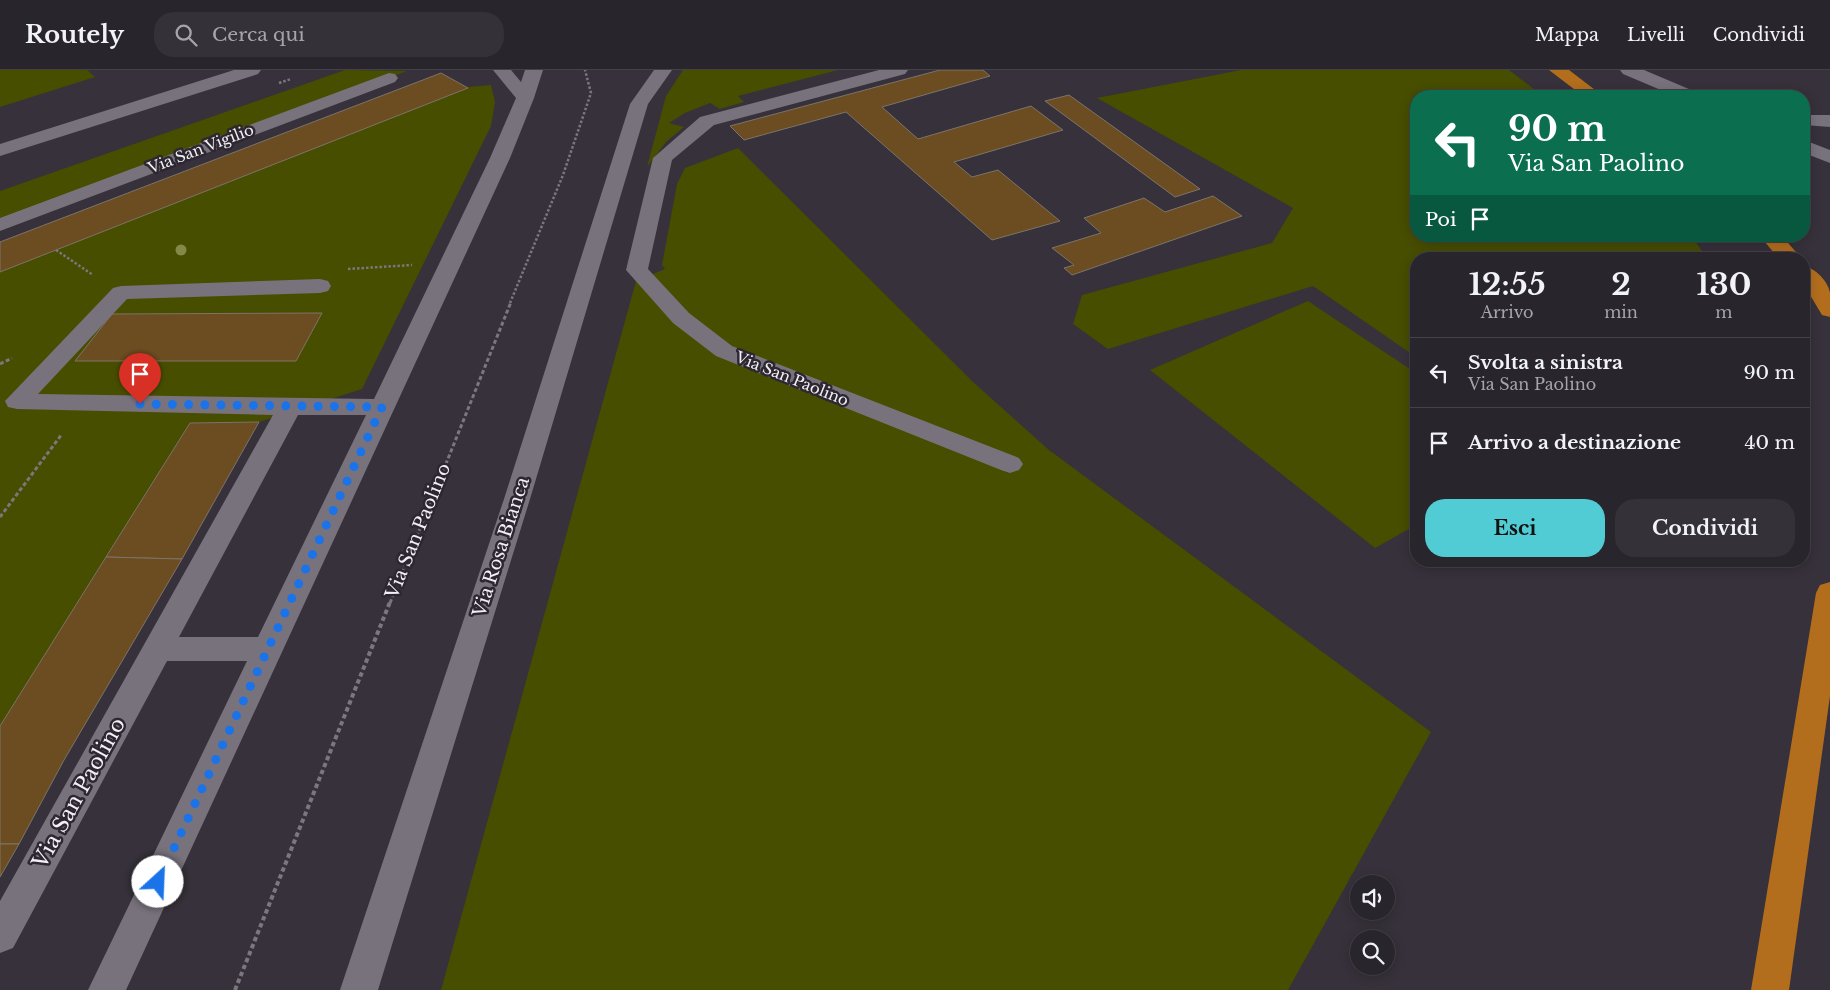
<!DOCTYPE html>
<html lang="it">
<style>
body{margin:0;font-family:"Libre Baskerville",serif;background:#343138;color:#f1f3f6;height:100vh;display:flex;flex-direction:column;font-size:19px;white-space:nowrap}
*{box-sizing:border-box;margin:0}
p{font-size:16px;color:#a5a5a9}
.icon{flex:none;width:28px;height:28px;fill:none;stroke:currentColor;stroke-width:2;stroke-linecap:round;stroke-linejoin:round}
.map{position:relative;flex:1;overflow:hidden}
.details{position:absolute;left:1410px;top:182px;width:400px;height:315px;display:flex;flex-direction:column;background:#28252c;border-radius:20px;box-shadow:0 2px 12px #0003,0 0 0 1px #444248}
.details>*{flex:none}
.banner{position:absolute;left:1410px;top:20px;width:400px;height:152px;border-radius:20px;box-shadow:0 2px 12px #0003,0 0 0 1px #444248;background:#0b6e4f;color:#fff;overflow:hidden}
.controls{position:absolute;left:1350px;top:805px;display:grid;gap:10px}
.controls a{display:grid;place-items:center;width:45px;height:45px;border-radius:50%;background:#28252c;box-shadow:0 2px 12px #0003,0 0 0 1px #444248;font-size:25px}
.pin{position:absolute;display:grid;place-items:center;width:42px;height:42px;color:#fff;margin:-51px -21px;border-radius:50% 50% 50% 0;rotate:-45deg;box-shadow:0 0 5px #0007}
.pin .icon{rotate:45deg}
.me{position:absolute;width:55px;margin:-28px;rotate:25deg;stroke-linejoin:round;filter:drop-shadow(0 0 4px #0008)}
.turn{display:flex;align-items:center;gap:18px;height:105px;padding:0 15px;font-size:22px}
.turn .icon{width:65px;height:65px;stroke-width:2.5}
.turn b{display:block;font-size:35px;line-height:42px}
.then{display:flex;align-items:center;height:48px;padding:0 15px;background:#0003;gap:10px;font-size:19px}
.eta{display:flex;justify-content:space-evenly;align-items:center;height:85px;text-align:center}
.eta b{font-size:30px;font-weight:800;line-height:35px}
.action{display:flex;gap:10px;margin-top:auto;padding:10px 15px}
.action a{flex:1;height:58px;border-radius:20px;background:#51ccd5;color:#111;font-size:20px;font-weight:800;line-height:58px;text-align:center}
.action a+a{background:#343138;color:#f1f3f6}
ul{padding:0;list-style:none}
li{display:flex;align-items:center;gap:15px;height:70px;padding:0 15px;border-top:1px solid #444248}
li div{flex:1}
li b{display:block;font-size:19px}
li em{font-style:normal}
header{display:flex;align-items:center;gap:30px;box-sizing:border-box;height:70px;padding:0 25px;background:#28252c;border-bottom:1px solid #444248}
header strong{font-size:24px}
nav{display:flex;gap:28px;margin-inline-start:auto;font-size:18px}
.search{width:350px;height:45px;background:#343138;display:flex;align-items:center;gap:12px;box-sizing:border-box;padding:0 18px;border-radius:20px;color:#a5a5a9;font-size:19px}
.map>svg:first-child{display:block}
</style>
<header>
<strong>Routely</strong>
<div class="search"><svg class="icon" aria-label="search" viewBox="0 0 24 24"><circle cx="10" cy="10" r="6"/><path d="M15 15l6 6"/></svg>Cerca qui</div>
<nav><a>Mappa</a><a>Livelli</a><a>Condividi</a></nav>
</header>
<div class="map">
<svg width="1830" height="920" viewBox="0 0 1830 920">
<rect width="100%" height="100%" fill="#36313a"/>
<g fill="#474e00">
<polygon points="0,0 87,0 95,7 0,37"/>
<polygon points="345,0 407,1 0,155 0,121"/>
<polygon points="683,0 838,0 738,26 744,32 720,39 710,33 685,43 669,53 684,57 666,72 647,97 666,26"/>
<polygon points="1241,0 1509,0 1543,26 1416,26 1416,166 1691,166 1708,189 1416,189 1416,287 1313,216 1108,279 1073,254 1082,225 1272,173 1293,138 1097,28"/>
<polygon points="491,15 495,32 491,56 362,319 259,352 190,353 0,656 0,201 467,17"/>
<polygon points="738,78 973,312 1049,380 1431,662 1288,920 441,920 636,211 665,199 662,195 677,114 685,98"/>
<polygon points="1308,231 1416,303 1416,455 1375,478 1150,300"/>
</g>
<g fill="#6c4c21" stroke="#7c746a">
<polygon points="940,0 983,0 990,6 882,37 918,69 1031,36 1063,60 954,92 972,107 998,100 1060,151 992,170 846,42 744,70 730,56"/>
<polygon points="441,3 468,18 0,202 0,172"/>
<polygon points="1069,25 1200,119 1175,127 1045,31"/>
<polygon points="1213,126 1242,146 1072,205 1064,198 1074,195 1052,178 1101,163 1084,148 1144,128 1165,142"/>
<polygon points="322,243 296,291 75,291 112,244"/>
<polygon points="259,352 182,489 106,487 190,353"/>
<polygon points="106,487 182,489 64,690 19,774 0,774 0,656"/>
<polygon points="0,774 19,774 0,807"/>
</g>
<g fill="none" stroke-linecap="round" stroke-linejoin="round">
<g stroke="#7b777f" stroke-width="2.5" stroke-dasharray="2.5 2" stroke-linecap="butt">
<polyline points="279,13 291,9"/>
<polyline points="56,180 93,205"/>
<polyline points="348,199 412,195"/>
<polyline points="510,233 563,105 591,23 585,0"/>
</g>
<g stroke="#7b777f" stroke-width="3" stroke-dasharray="4 2.5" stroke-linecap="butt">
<polyline points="0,294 12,288"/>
<polyline points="0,447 62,364"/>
<polyline points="390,533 511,232"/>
</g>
<polyline stroke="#7b777f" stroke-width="4" stroke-dasharray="4.5 3" stroke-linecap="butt" points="235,920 390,532"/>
<g fill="#78727d" fill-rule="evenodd">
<polygon points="234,0 261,0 258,4 0,86 0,74"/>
<path d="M 493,0 L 511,0 L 521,12 L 525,0 L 543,0 L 534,28 L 510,88 L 126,920 L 88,920 L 247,591 L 167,591 L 13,878 L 0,883 L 0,831 L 273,345 L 17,339 L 8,337 L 5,331 L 113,218 L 121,216 L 320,209 L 328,211 L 331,216 L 328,221 L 320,223 L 127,229 L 38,324 L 374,329 L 490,88 L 516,28 ZM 298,345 L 366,345 L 258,567 L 179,567 Z"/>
<polygon points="654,0 672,0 648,34 530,429 378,920 340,920 504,429 630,34"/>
<polygon points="879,0 908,0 905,4 714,55 672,90 648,199 689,243 732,276 1019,388 1023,394 1019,400 1010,403 1001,400 716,286 673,253 626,200 653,88 700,47"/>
<polygon points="1620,0 1644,0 1696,22 1699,26 1675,26 1623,4"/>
<polygon points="389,3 395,4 398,8 395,12 0,161 0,148"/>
<polygon points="1804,45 1830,45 1830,57 1804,55"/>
<polygon points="1804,70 1830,80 1830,93 1804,83"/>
</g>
<g fill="#b36e1d" fill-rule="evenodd">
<polygon points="1549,0 1569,0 1603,26 1583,26"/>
<polygon points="1760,166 1782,166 1802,189 1779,189"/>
<path d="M 1804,196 C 1815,198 1828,211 1830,223 C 1830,230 1830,239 1830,247 L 1822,245 L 1804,215 Z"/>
<polygon points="1830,512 1830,626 1789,920 1751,920 1816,523 1820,515"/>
</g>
</g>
<circle fill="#838a48" cx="181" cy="180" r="5.5"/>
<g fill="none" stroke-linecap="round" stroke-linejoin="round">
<polyline stroke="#1a73e8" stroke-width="9" stroke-dasharray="0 16.2" points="140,334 382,337 158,812"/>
</g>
<g text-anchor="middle" stroke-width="5" stroke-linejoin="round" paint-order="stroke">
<g font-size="15" fill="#f2eff5" stroke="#2c2730">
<text transform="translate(201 79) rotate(-21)" y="5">Via San Vigilio</text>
<text transform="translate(792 309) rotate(22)" y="5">Via San Paolino</text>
</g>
<g font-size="18" fill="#f2eff5" stroke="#2c2730">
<text transform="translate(418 461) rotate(-68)" y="6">Via San Paolino</text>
<text transform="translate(501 477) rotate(-72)" y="6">Via Rosa Bianca</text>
</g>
<g font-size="21" fill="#f2eff5" stroke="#2c2730">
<text transform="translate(79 723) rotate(-61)" y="7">Via San Paolino</text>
</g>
</g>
</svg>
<div class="controls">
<a><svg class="icon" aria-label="sound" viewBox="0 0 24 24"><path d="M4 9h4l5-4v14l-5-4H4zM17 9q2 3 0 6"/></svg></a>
<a><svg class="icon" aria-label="search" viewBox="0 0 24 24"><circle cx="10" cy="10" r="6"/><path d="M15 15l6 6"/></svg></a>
</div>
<div class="pin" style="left:140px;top:334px;background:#d93025"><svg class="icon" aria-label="arrive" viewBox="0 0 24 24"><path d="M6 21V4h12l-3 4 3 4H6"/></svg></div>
<svg class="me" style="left:158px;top:812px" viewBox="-20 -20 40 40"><circle r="19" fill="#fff"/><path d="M0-13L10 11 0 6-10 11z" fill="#1a73e8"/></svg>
<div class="banner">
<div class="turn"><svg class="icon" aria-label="left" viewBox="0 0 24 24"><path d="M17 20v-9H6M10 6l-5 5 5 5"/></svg><div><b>90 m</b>Via San Paolino</div></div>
<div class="then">Poi<svg class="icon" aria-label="arrive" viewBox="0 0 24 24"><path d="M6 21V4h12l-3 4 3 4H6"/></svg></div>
</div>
<section class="details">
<div class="eta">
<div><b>12:55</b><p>Arrivo</p></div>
<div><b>2</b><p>min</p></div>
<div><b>130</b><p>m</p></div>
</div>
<ul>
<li><svg class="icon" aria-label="left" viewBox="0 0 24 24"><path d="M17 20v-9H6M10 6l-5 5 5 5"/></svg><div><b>Svolta a sinistra</b><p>Via San Paolino</p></div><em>90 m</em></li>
<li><svg class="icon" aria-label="arrive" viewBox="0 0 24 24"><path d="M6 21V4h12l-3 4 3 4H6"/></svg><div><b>Arrivo a destinazione</b></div><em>40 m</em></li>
</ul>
<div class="action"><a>Esci</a><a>Condividi</a></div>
</section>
</div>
